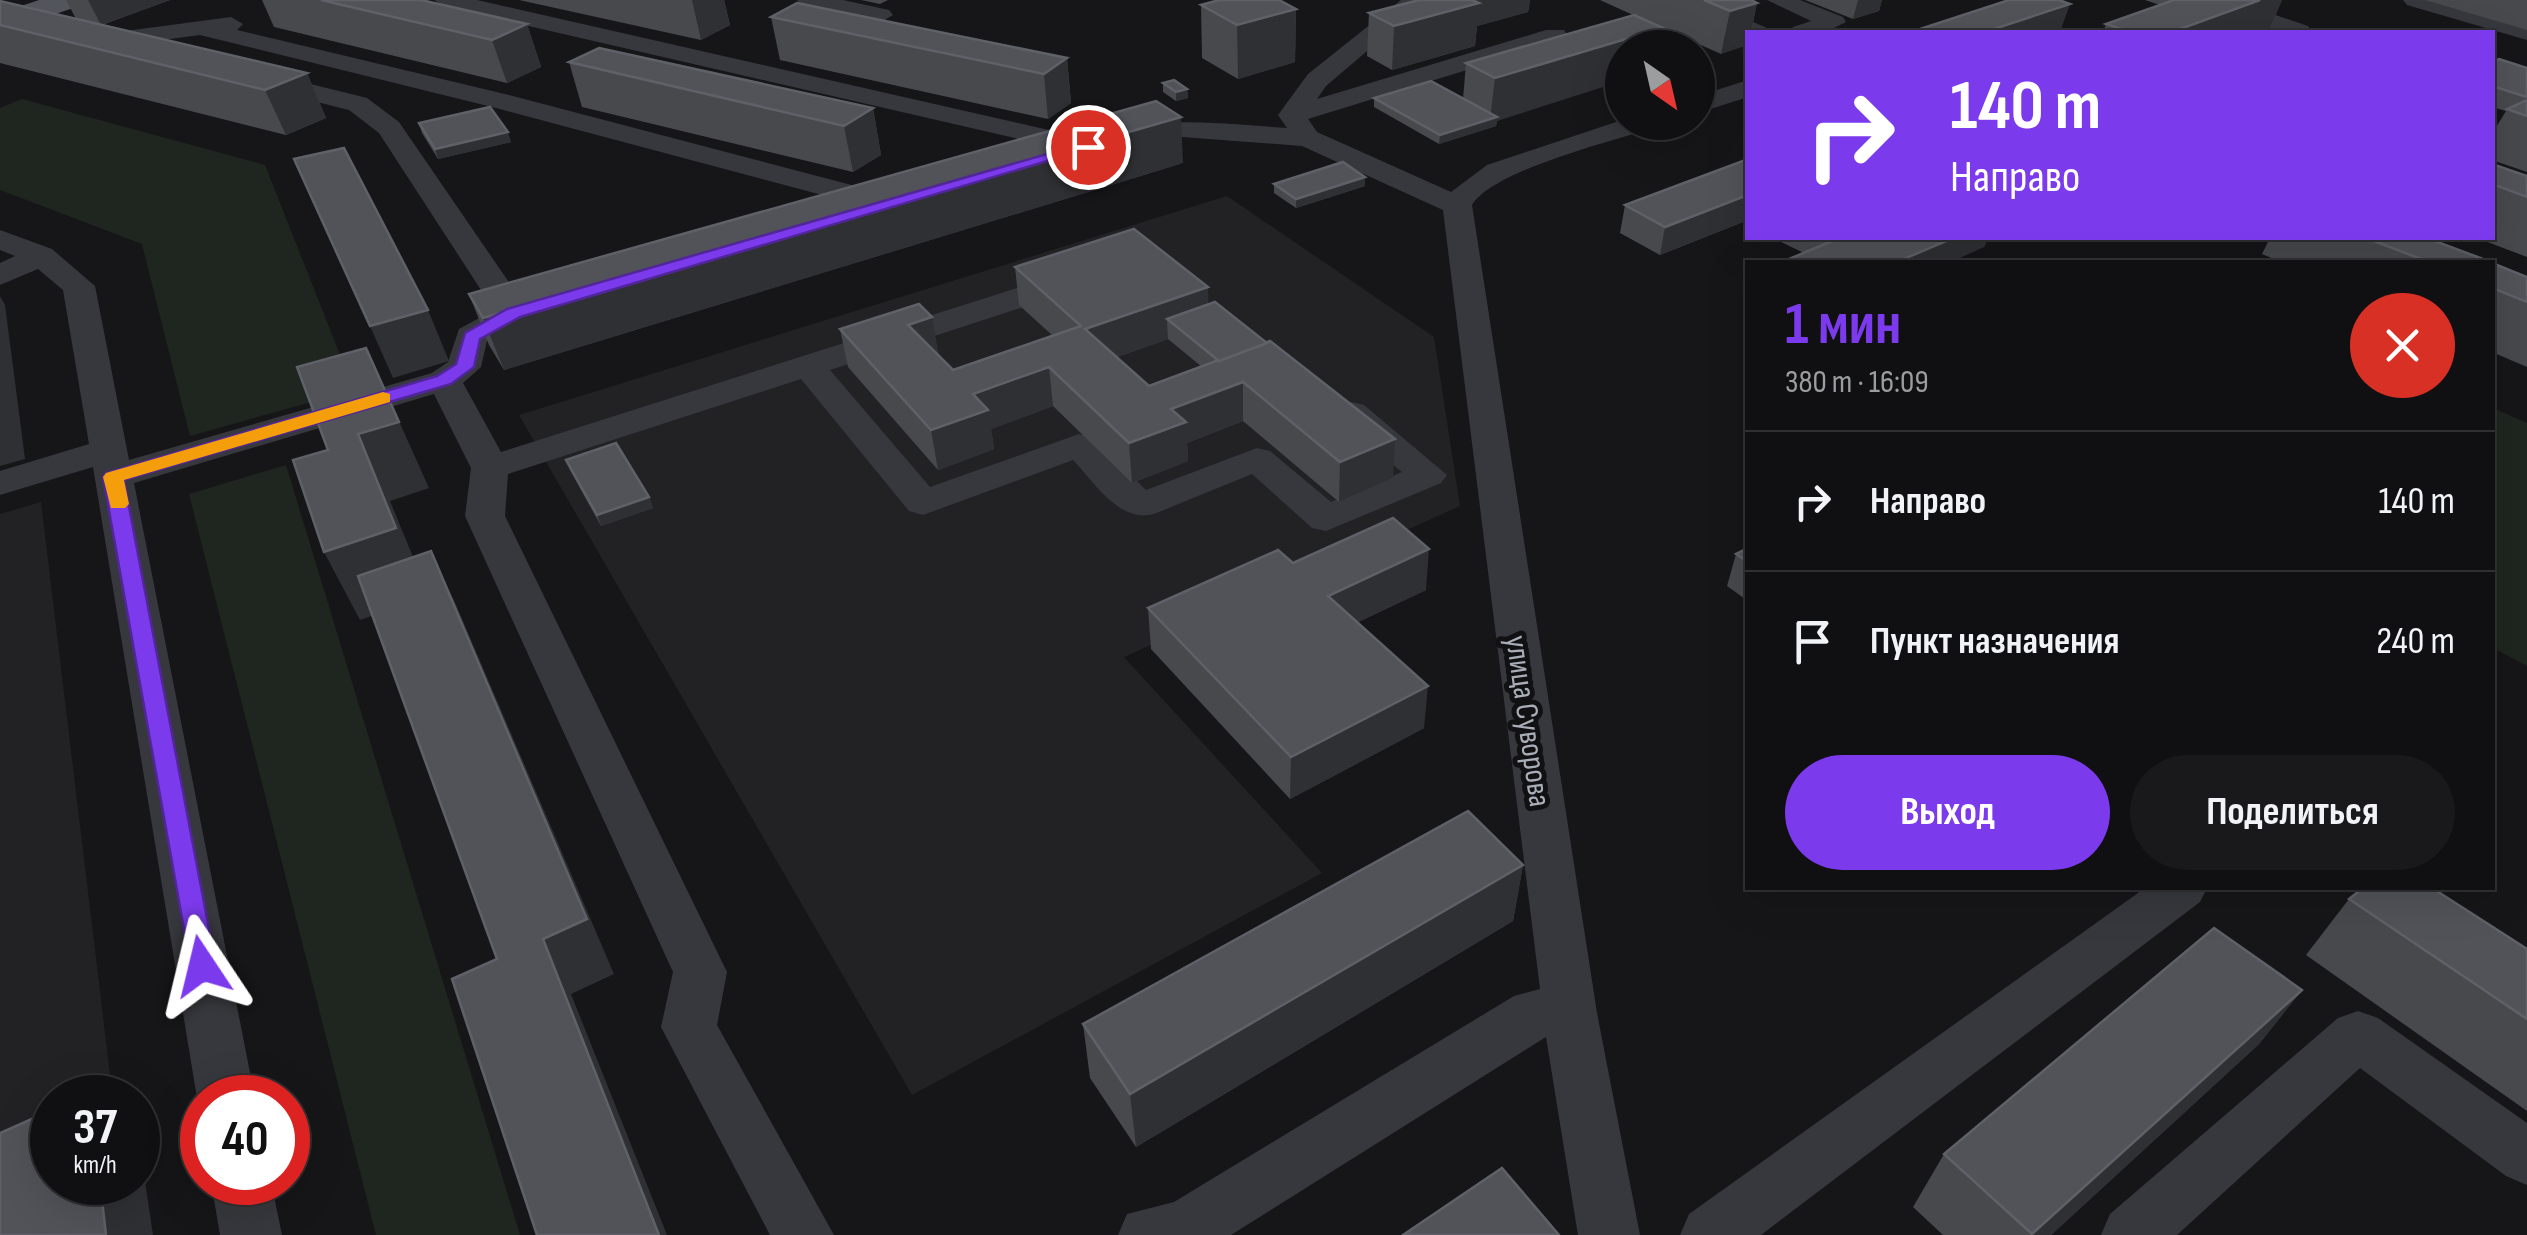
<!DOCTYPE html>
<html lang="ru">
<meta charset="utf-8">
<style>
body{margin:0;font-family:"Sofia Sans Condensed",sans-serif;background:#19191b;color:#f1f3f6;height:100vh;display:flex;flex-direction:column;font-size:38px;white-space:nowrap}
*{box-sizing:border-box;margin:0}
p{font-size:32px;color:#9c9d9f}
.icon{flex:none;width:55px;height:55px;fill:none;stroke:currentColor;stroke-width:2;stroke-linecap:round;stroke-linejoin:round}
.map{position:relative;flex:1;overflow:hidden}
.sheet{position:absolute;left:1745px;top:260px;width:750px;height:630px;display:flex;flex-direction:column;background:#101012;border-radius:0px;box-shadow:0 10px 40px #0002,0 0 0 2px #303032}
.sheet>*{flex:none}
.guide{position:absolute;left:1745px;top:30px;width:750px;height:210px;border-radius:0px;box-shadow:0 10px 40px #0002,0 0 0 2px #303032;background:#7c3aed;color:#fff;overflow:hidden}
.needle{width:65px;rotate:146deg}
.tools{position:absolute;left:1605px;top:30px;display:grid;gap:20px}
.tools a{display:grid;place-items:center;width:110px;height:110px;border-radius:50%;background:#101012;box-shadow:0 10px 40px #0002,0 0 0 2px #303032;font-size:50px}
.speed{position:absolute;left:30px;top:1075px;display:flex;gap:20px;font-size:50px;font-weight:700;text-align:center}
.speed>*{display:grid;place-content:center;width:130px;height:130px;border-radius:50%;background:#101012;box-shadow:0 10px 40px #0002,0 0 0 2px #303032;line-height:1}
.speed small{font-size:25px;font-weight:400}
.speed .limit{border:15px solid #d22;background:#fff;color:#111}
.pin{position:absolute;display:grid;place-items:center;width:85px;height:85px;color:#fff;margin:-42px;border:5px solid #fff;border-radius:50%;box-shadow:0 2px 10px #0007}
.me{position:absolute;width:110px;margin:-55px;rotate:350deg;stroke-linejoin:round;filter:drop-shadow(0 0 8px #0008)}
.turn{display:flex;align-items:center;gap:35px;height:210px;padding:0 40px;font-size:45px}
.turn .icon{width:130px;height:130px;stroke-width:2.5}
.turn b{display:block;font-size:70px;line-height:85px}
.round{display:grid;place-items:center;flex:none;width:105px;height:105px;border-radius:52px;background:#19191b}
.head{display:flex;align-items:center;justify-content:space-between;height:170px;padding:0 40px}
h1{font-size:60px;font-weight:700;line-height:75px;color:#7c3aed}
.cta{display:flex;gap:20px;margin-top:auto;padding:20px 40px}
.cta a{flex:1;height:115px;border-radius:60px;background:#7c3aed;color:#fff;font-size:40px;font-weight:700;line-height:115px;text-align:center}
.cta a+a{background:#19191b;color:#f1f3f6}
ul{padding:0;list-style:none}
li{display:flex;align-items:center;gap:30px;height:140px;padding:0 40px;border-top:2px solid #303032}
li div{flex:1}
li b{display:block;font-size:38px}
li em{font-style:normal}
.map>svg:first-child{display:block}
</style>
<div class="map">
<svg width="2527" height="1235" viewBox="0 0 2527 1235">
<rect width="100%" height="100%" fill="#161618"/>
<g fill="#222225">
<polygon points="1227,196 1434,337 1460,506 1124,657 1322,873 912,1095 519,415"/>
<polygon points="41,502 112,1091 96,1097 52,1098 52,1117 0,1140 0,514"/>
</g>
<g fill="#1e261f">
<polygon points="22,99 265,165 354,390 190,436 142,244 0,190 0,108"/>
<polygon points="2493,408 2527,423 2527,666 2493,648"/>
<polygon points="286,465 520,1235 376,1235 189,494"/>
</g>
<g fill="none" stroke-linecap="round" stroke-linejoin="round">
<g fill="#37383d" fill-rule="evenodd">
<polygon points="434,0 477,0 1088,139 1102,147 1088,155 446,7"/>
<polygon points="797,0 843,0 889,10 893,15 881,22 801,5"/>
<path d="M 1401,0 L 1427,0 L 1326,86 L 1317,99 L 1546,30 L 1564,30 L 1567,35 L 1564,40 L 1308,119 L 1317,132 L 1451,192 L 1487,165 L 1622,120 L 1656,122 L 1653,128 C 1610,142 1494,170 1472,205 L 1597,1013 L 1640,1235 L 1578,1235 L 1546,1037 L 1231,1235 L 1118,1235 L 1127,1214 L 1174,1202 L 1514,996 L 1540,989 L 1443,210 L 1302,146 L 1182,137 L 1123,145 L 1109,137 C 1129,112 1253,126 1287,128 L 1278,115 L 1308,74 Z"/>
<polygon points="1666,0 1699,0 1765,27 1768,32 1748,32 1747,37 1670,5"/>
<polygon points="1767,0 1800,0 1843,17 1846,22 1826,32 1790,32 1793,27 1811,21"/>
<polygon points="2231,0 2308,26 2311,31 2280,32 2203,6 2199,1"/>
<polygon points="2403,0 2440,0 2527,25 2527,40 2407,5"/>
<polygon points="231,17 243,24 237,30 509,95 901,198 905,204 901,210 890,213 492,107 200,35 103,48 91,41 103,34"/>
<path d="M 262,72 L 367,98 L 399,122 L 530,313 L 525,320 L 487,341 L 481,367 L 463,383 L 501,452 L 1074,270 L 1085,273 L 1090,280 L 1085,287 L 830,370 L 930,487 L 1079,434 L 1092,437 L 1146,490 L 1257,448 L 1270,451 L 1331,502 L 1402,472 L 1338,421 L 1333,413 L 1338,405 L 1351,402 L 1364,405 L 1447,475 L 1441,483 L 1326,531 L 1312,528 L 1252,474 L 1154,514 C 1119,523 1095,483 1073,460 L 923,515 L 909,511 L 801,379 L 508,474 L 505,516 L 727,972 L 717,1025 L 834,1235 L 770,1235 L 661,1027 L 673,972 L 465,516 L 471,468 L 434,394 L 134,483 L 255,1098 L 202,1098 L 202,1109 L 197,1098 L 93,467 L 0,495 L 0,471 L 89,444 L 63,290 L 38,269 L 0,285 L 0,263 L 15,256 L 0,250 L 0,230 L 52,249 L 95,286 L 129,460 L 432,373 L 448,362 L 459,329 L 494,310 L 379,133 L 349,110 L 253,86 L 249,80 L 253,74 Z"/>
<polygon points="1748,80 1748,97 1698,113 1698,96"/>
<polygon points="2145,888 2207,888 2200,902 1761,1235 1680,1235 1689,1214"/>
<polygon points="2358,1011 2378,1018 2527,1123 2527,1185 2506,1176 2360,1068 2177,1235 2101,1235 2110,1214 2338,1018"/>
<polygon points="211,1182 271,1182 282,1235 220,1235"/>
</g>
<polygon fill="#53555c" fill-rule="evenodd" points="39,0 83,0 79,6 0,33 0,13"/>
</g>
<g fill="#47494d" fill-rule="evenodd">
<polygon points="66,0 170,0 102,25 307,73 326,118 286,135 0,63 0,1 76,19"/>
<polygon points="262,0 421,0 527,24 541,67 507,83 274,27"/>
<polygon points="519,0 724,0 730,25 701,40"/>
<polygon points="861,0 888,0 880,4"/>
<polygon points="1420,0 1530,0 1528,12 1477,26 1475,46 1392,70 1367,56 1369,13"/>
<polygon points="1600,0 1751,0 1757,3 1751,32 1748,32 1721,54 1663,28 1660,48 1622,48 1497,121 1496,126 1439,144 1374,107 1374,98 1463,99 1466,63 1633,15"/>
<polygon points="1805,0 1882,0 1879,11 1853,19"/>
<polygon points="2145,0 2282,0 2268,32 2103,32 2106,24 2160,5"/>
<polygon points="2425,0 2527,0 2527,30"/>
<polygon points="1201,5 1296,9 1295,62 1238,79 1202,58"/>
<polygon points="771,17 1067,58 1071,103 1048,119 780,60"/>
<polygon points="569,62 873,108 881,155 853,172 582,107"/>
<polygon points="2492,62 2527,68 2527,172 2492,160 2492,134 2506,111 2492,107"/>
<polygon points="1163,83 1187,89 1188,98 1176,101 1163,92"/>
<polygon points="419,123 511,142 438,159 422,133"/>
<polygon points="1748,159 1748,225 1743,222 1660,255 1620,233 1625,205"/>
<polygon points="1183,163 504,370 489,345 469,294"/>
<polygon points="2492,164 2527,176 2527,257 2477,238 2492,238"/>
<polygon points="1274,184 1365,186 1296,208 1274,193"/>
<polygon points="1773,238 1988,238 1984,247 1804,253"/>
<polygon points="2270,238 2427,238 2491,262 2281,262 2262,254"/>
<polygon points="2492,263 2527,277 2527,367 2492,352"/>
<path d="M 1015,267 L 1209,304 L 1393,478 L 1339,502 L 1243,421 L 1187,443 L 1188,461 L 1132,483 L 1053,406 L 991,429 L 994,449 L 938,470 L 848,367 L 840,329 L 938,355 L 953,370 L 1053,336 L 1019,305 ZM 1168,339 L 1202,367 L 1149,386 L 1117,357 Z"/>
<polygon points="566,460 649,497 653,508 601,526 570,470"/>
<polygon points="1748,548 1748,601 1727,586 1736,554"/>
<polygon points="1293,563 1426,590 1358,622 1424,728 1290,799 1151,649 1148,608"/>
<polygon points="1523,865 1513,921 1136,1147 1090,1078 1083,1024"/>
<polygon points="2349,899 2527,949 2527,1111 2306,955"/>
<polygon points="2302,990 2259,1044 2051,1235 1943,1235 1913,1207 1944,1154"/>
</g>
<g fill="#2f3033">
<polygon points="88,0 170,0 101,25"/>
<polygon points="692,0 724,0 730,25 701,40"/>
<polygon points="1453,0 1530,0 1528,12 1477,26 1475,46 1392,70 1394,26"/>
<polygon points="1858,0 1882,0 1879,11 1853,19"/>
<polygon points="2260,0 2282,0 2268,32 2172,32"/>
<polygon points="1757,3 1751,32 1748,32 1748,45 1721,54 1730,11"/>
<polygon points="2070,4 2060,32 1985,32"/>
<polygon points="1296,9 1295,62 1238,79 1237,25"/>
<polygon points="527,24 541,67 507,83 492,40"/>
<polygon points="1663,28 1660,48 1622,48 1622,81 1497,121 1496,126 1439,144 1440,135 1490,119 1495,78"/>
<polygon points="1067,58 1071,103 1048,119 1044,74"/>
<polygon points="307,73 326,118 286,135 265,90"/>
<polygon points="1187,89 1188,98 1176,101 1176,92"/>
<polygon points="873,108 881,155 853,172 844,126"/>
<polygon points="1181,117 1183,163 504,370 483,318"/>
<polygon points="508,132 511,142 438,159 435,149"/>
<polygon points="1365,177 1365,186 1296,208 1296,199"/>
<polygon points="1748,195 1743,222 1660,255 1665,227"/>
<polygon points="1953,238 1988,238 1984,247 1951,262 1897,262"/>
<polygon points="1208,287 1209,324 1167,319 1168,339 1088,367 1085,329"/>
<polygon points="0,296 5,305 25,459 0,466"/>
<polygon points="428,310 449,361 393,378 370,326"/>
<polygon points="932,317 939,355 908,325"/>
<polygon points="366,348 429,488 390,501 429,596 360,620 324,552 358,434"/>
<polygon points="1049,367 1053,406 991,429 994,449 938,470 931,430 973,394"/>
<polygon points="1243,382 1243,421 1187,443 1188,461 1132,483 1129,443 1171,409"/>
<polygon points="1395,439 1393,478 1339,502 1340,462"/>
<polygon points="649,497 653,508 601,526 597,515"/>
<polygon points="1429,549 1426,590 1327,637 1328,596"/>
<polygon points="431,551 457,607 614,974 571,994 667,1235 659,1235 543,939"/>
<polygon points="1428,686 1424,728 1290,799 1291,757"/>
<polygon points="1523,865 1513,921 1136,1147 1130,1094"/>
<polygon points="2302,990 2259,1044 2051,1235 2032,1235"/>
<polygon points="138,1144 140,1147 153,1235 106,1235 100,1182 138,1182"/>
</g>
<g fill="#525359" stroke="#5f6168" stroke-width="2.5">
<polygon points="321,0 421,0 527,24 492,40"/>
<polygon points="1219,0 1279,0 1296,9 1237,25 1201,5"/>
<polygon points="1419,0 1472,0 1479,3 1394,26 1369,13"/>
<polygon points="1704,0 1751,0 1757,3 1730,11"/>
<polygon points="2009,0 2059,0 2070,4 1985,32 1911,32"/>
<polygon points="2174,0 2260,0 2172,32 2131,32 2106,24"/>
<polygon points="0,1 307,73 265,90 0,25"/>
<polygon points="797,3 1067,58 1044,74 771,17"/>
<polygon points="1634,15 1663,28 1495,78 1466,63"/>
<polygon points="599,48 873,108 844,126 569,62"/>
<polygon points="2499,59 2527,68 2527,97 2492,86 2492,62"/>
<polygon points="1174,80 1187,89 1176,92 1163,83"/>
<polygon points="1431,81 1497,117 1440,135 1374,98"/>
<polygon points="2527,100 2527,116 2507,109"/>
<polygon points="1156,101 1181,117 483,318 469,294"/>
<polygon points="490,107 508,132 435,149 419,123"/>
<polygon points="344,148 428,310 370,326 294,159"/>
<polygon points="1748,159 1748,195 1665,227 1625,205"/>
<polygon points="1343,162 1365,177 1296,199 1274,184"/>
<polygon points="2492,164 2527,176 2527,197 2492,184"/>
<polygon points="1134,229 1208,287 1085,329 1149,386 1270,341 1395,439 1340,462 1243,382 1171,409 1186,422 1129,443 1049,367 973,394 988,410 931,430 840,329 919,304 932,317 908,325 953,370 1081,326 1015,267"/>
<polygon points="1837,238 1953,238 1897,262 1782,262 1839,238"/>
<polygon points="2366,238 2427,238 2491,262 2429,262"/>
<polygon points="2492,263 2527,277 2527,302 2492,288"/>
<polygon points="1215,302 1267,343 1219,361 1167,319"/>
<polygon points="366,348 399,422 358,434 396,528 324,552 293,460 328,450 297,367"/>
<polygon points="616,443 649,497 597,515 566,460"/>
<polygon points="1393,518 1429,549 1328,596 1428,686 1291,757 1148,608 1278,550 1293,563"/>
<polygon points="1748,548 1748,562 1736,554"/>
<polygon points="431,551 587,919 543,939 659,1235 537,1235 452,979 497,959 358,576"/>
<polygon points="1468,811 1523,865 1130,1094 1083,1024"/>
<polygon points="2363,888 2432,888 2527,949 2527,1019 2349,899"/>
<polygon points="2214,928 2302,990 2032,1234 1944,1154"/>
<polygon points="52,1110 52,1182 100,1182 106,1235 0,1235 0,1133"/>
<polygon points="1502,1168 1559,1235 1403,1235"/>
</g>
<polygon fill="#7c3aed" stroke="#51269a" stroke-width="2.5" points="1082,144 1095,147 520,317 480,339 474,367 451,384 124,480 216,966 212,974 202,978 192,974 103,477 106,473 437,376 456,364 465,333 507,309"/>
<polygon fill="#f59e0b" points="383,392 390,394 390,402 124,480 129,504 125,508 111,508 103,477 106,473"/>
<g text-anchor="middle" stroke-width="10" stroke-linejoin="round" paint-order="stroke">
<g font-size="32" fill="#a8adb8" stroke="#111113">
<text transform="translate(1529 721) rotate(82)" y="11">улица Суворова</text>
</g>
</g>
</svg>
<div class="tools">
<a><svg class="needle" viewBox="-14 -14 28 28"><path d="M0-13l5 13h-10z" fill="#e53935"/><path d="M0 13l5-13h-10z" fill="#9c9d9f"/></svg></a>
</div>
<div class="speed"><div>37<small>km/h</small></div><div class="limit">40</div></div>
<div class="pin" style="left:1088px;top:147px;background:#d93025"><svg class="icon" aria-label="arrive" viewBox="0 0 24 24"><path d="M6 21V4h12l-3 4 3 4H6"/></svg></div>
<svg class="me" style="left:202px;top:966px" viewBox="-20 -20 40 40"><path d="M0-17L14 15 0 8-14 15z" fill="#7c3aed" stroke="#fff" stroke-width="4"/></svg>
<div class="guide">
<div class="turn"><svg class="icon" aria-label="right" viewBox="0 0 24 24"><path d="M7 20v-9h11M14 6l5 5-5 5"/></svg><div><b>140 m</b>Направо</div></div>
</div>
<section class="sheet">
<div class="head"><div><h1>1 мин</h1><p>380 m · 16:09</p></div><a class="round" style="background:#d93025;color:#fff"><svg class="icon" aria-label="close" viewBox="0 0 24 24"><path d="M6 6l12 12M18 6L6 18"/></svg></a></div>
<ul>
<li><svg class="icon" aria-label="right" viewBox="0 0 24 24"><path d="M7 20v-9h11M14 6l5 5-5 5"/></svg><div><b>Направо</b></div><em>140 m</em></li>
<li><svg class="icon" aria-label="arrive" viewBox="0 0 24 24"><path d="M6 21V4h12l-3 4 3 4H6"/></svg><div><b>Пункт назначения</b></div><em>240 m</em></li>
</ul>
<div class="cta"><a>Выход</a><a>Поделиться</a></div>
</section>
</div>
